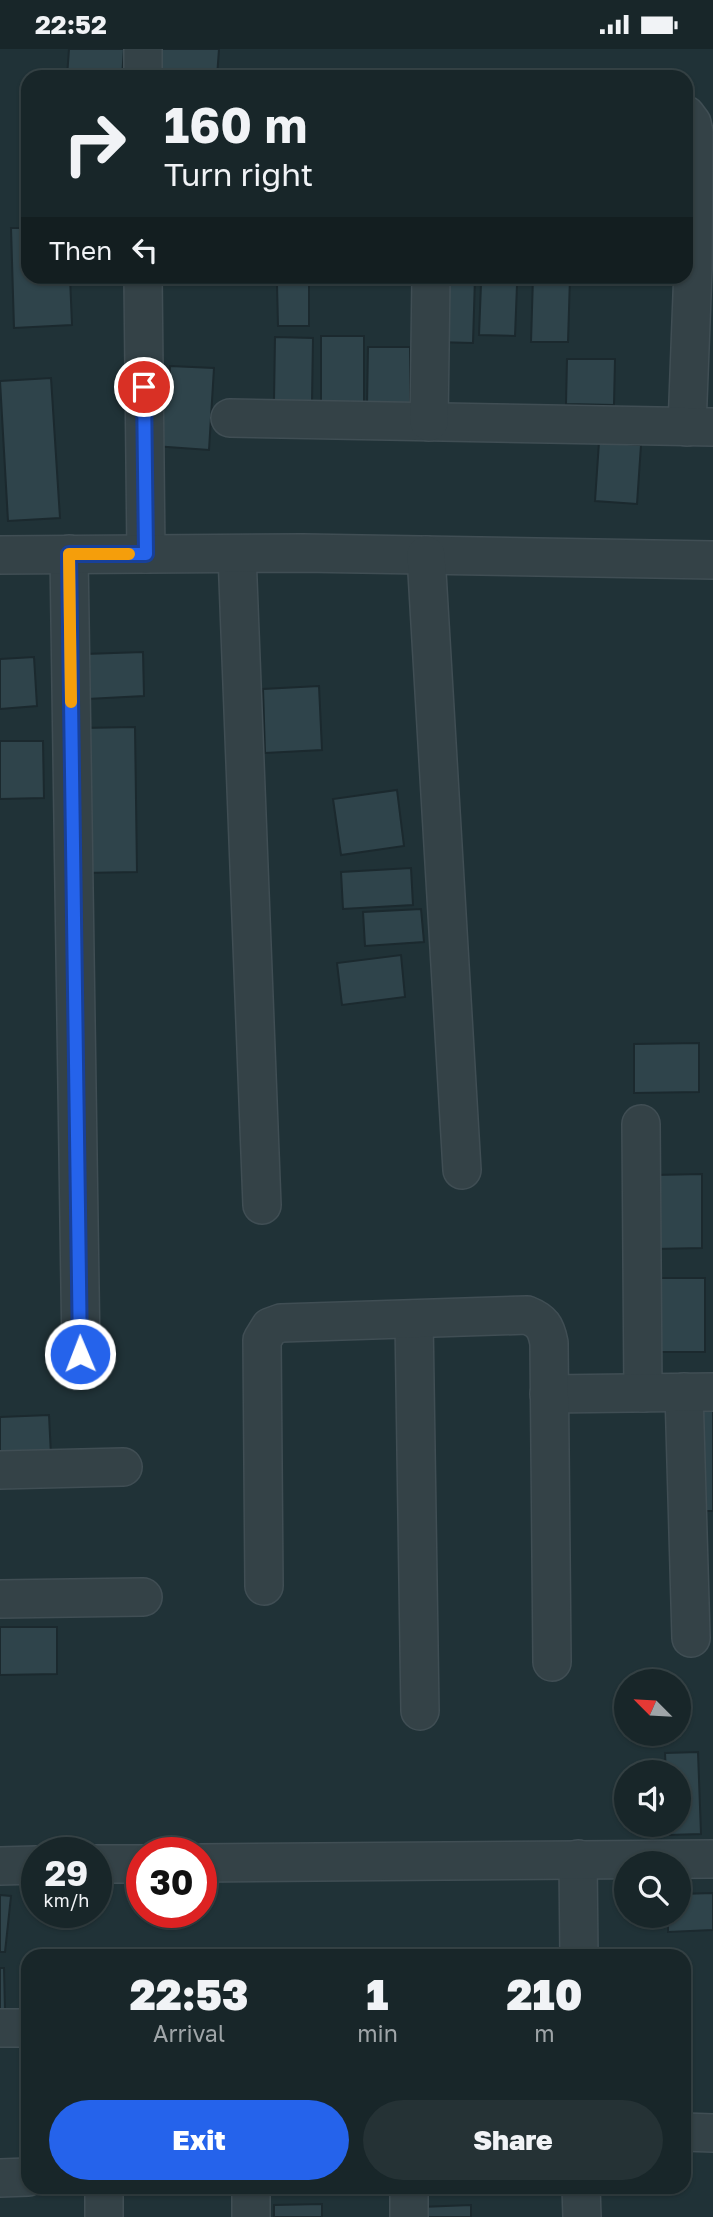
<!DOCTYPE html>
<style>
body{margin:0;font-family:"Golos Text",sans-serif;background:#253235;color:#f1f3f6;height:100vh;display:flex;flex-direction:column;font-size:26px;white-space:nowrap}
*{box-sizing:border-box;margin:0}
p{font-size:23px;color:#9fa5a8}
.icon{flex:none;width:38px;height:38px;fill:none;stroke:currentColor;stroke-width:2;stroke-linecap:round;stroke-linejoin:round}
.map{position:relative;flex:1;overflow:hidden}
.side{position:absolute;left:21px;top:1900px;width:670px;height:245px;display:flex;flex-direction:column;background:#182629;border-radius:21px;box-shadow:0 2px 5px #0004,0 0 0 2px #364346}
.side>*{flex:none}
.guide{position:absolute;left:21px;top:21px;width:672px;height:214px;border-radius:21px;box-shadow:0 2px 5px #0004,0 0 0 2px #364346;background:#182629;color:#f1f3f6;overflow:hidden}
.needle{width:46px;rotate:294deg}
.fabs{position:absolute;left:614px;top:1620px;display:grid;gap:14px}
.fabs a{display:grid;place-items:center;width:77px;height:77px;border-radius:50%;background:#182629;box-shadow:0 2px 5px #0004,0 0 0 2px #364346;font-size:35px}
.speed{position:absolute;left:21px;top:1788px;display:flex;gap:14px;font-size:35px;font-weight:700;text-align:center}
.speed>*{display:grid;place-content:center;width:91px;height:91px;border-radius:50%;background:#182629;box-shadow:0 2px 5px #0004,0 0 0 2px #364346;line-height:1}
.speed small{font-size:18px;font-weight:400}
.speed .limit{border:10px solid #d22;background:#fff;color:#111}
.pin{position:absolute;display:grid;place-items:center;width:60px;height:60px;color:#fff;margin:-30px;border:4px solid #fff;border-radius:50%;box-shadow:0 2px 7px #0007}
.me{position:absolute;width:77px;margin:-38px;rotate:359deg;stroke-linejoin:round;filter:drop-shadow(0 0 5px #0008)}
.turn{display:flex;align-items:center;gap:24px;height:147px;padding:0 28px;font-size:32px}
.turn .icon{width:91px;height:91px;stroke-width:2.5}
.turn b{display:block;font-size:49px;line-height:60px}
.then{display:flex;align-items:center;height:66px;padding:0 28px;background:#0003;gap:14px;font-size:26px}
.eta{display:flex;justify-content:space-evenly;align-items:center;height:119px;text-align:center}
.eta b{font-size:42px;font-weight:800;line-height:49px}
.primary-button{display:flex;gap:14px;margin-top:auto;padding:14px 28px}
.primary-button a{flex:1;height:80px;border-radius:42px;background:#2563eb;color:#fff;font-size:28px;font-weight:800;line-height:80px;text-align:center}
.primary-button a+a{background:#253235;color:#f1f3f6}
.status{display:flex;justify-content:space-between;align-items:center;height:49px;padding:0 35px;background:#182629;direction:ltr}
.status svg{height:19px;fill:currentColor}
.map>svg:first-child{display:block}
</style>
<div class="status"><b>22:52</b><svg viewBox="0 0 49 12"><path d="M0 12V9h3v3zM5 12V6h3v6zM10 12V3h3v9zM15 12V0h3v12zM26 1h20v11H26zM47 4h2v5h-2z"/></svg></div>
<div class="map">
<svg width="713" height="2168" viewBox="0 0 713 2168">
<rect width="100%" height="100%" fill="#203237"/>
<g fill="#2f444b" stroke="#1b292e" stroke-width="2">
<polygon points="69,0 124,0 122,28 67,28"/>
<polygon points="157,0 219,0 217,28 156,28"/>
<polygon points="11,179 28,179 28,228 70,228 72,276 14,279"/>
<polygon points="436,228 475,228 473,294 434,293"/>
<polygon points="533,228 570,228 568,293 531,293"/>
<polygon points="309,234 309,277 278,277 277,235"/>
<polygon points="481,235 517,236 515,287 479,286"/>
<polygon points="321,287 364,287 364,357 321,358"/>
<polygon points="275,288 313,289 312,353 274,352"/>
<polygon points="368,298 410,298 410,358 367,357"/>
<polygon points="567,310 615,310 614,356 566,355"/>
<polygon points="170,317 214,319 209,401 154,397 156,353 168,354"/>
<polygon points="51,329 60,469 8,472 0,332"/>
<polygon points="599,393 641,396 637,455 595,452"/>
<polygon points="143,603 144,647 87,650 85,605"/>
<polygon points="34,608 37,657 0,660 0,610"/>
<polygon points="319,637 322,701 265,704 263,640"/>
<polygon points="135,678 137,823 83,824 81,679"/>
<polygon points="0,692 43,692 44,749 0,750"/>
<polygon points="397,741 404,797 341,806 333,750"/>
<polygon points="411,819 413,856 343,860 341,823"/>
<polygon points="421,860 424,893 365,897 363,863"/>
<polygon points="401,906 405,948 342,956 337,914"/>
<polygon points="699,994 699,1043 634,1044 634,995"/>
<polygon points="702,1125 702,1199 654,1200 654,1126"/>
<rect x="660" y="1229" width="45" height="74"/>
<polygon points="694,1358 713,1358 713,1462 697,1462"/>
<polygon points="49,1366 51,1407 0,1410 0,1368"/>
<polygon points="0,1578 57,1578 57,1625 0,1626"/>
<polygon points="698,1703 701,1785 668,1786 667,1776 679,1776 679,1724 666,1724 665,1704"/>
<polygon points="713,1844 713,1881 668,1883 668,1867 679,1867 679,1845"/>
<polygon points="0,1846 11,1847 5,1903 0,1903"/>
<polygon points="0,1919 4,1919 5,1962 0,1962"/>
<rect x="24" y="2002" width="4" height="43"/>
<polygon points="322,2155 322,2168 274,2168 274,2156"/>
<polygon points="471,2156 471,2168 420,2168 420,2158"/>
</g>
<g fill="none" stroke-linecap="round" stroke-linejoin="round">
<g stroke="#404e54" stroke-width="40">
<g id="street">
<polyline points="143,28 143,0"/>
<polyline points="686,66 692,74 694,83 693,220 687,378"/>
<polyline points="143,228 146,505"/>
<polyline points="230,369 713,378"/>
<polyline points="429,373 431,228"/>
<polyline points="69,505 81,1305"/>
<polyline points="237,505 262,1156"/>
<polyline points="0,506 303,504 713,511"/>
<polyline points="426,506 462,1121"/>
<polyline points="641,1075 643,1344"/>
<polyline points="414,1270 420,1662"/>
<polyline points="684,1343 691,1589"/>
<polyline points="549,1345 713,1343"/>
<polyline points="0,1421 123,1418"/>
<path d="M 264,1537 L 262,1291 L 270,1278 L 281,1274 L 527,1266 C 542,1272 546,1278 549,1294 L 552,1613"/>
<polyline points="0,1550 143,1548"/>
<polyline points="578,1810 579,1908"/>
<polyline points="201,1814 713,1810"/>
<polyline points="96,1815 142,1815"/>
<polyline points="0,1817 37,1816"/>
<polyline points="0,1979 28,1979"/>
<polyline points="684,2083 713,2084"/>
<polyline points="0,2129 28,2128"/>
<polyline points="104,2138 104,2168"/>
<polyline points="409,2138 409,2168"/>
<polyline points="581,2138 582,2168"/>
<polyline points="251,2168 251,2138"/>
</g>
</g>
<use href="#street" stroke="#344247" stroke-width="37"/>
</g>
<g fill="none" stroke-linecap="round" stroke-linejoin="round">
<g stroke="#184099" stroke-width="18">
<polyline id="route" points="80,1305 69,505 146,505 144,338"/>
</g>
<use href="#route" stroke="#2563eb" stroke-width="12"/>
<polyline stroke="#f59e0b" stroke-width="12" points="71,653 69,505 129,505"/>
</g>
</svg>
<div class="fabs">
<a><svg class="needle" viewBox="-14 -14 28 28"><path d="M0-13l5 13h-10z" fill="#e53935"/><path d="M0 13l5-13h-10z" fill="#9fa5a8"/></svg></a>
<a><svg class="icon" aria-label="sound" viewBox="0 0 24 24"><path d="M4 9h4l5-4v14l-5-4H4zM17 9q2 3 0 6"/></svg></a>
<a><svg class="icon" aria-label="search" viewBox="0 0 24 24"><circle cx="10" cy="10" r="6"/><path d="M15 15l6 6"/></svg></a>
</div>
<div class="speed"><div>29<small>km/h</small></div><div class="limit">30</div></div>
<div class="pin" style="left:144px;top:338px;background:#d93025"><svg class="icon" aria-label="arrive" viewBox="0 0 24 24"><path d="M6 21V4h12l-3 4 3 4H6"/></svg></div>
<svg class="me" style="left:80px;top:1305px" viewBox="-20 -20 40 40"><circle r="17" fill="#2563eb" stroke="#fff" stroke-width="3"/><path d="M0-11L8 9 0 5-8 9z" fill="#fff"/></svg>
<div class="guide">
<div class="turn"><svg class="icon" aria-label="right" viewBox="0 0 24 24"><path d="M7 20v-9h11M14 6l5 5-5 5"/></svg><div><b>160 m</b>Turn right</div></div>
<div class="then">Then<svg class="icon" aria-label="left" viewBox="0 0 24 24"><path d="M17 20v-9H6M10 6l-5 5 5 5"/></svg></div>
</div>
<section class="side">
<div class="eta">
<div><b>22:53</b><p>Arrival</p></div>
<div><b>1</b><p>min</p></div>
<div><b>210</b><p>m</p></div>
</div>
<div class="primary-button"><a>Exit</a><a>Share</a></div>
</section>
</div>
